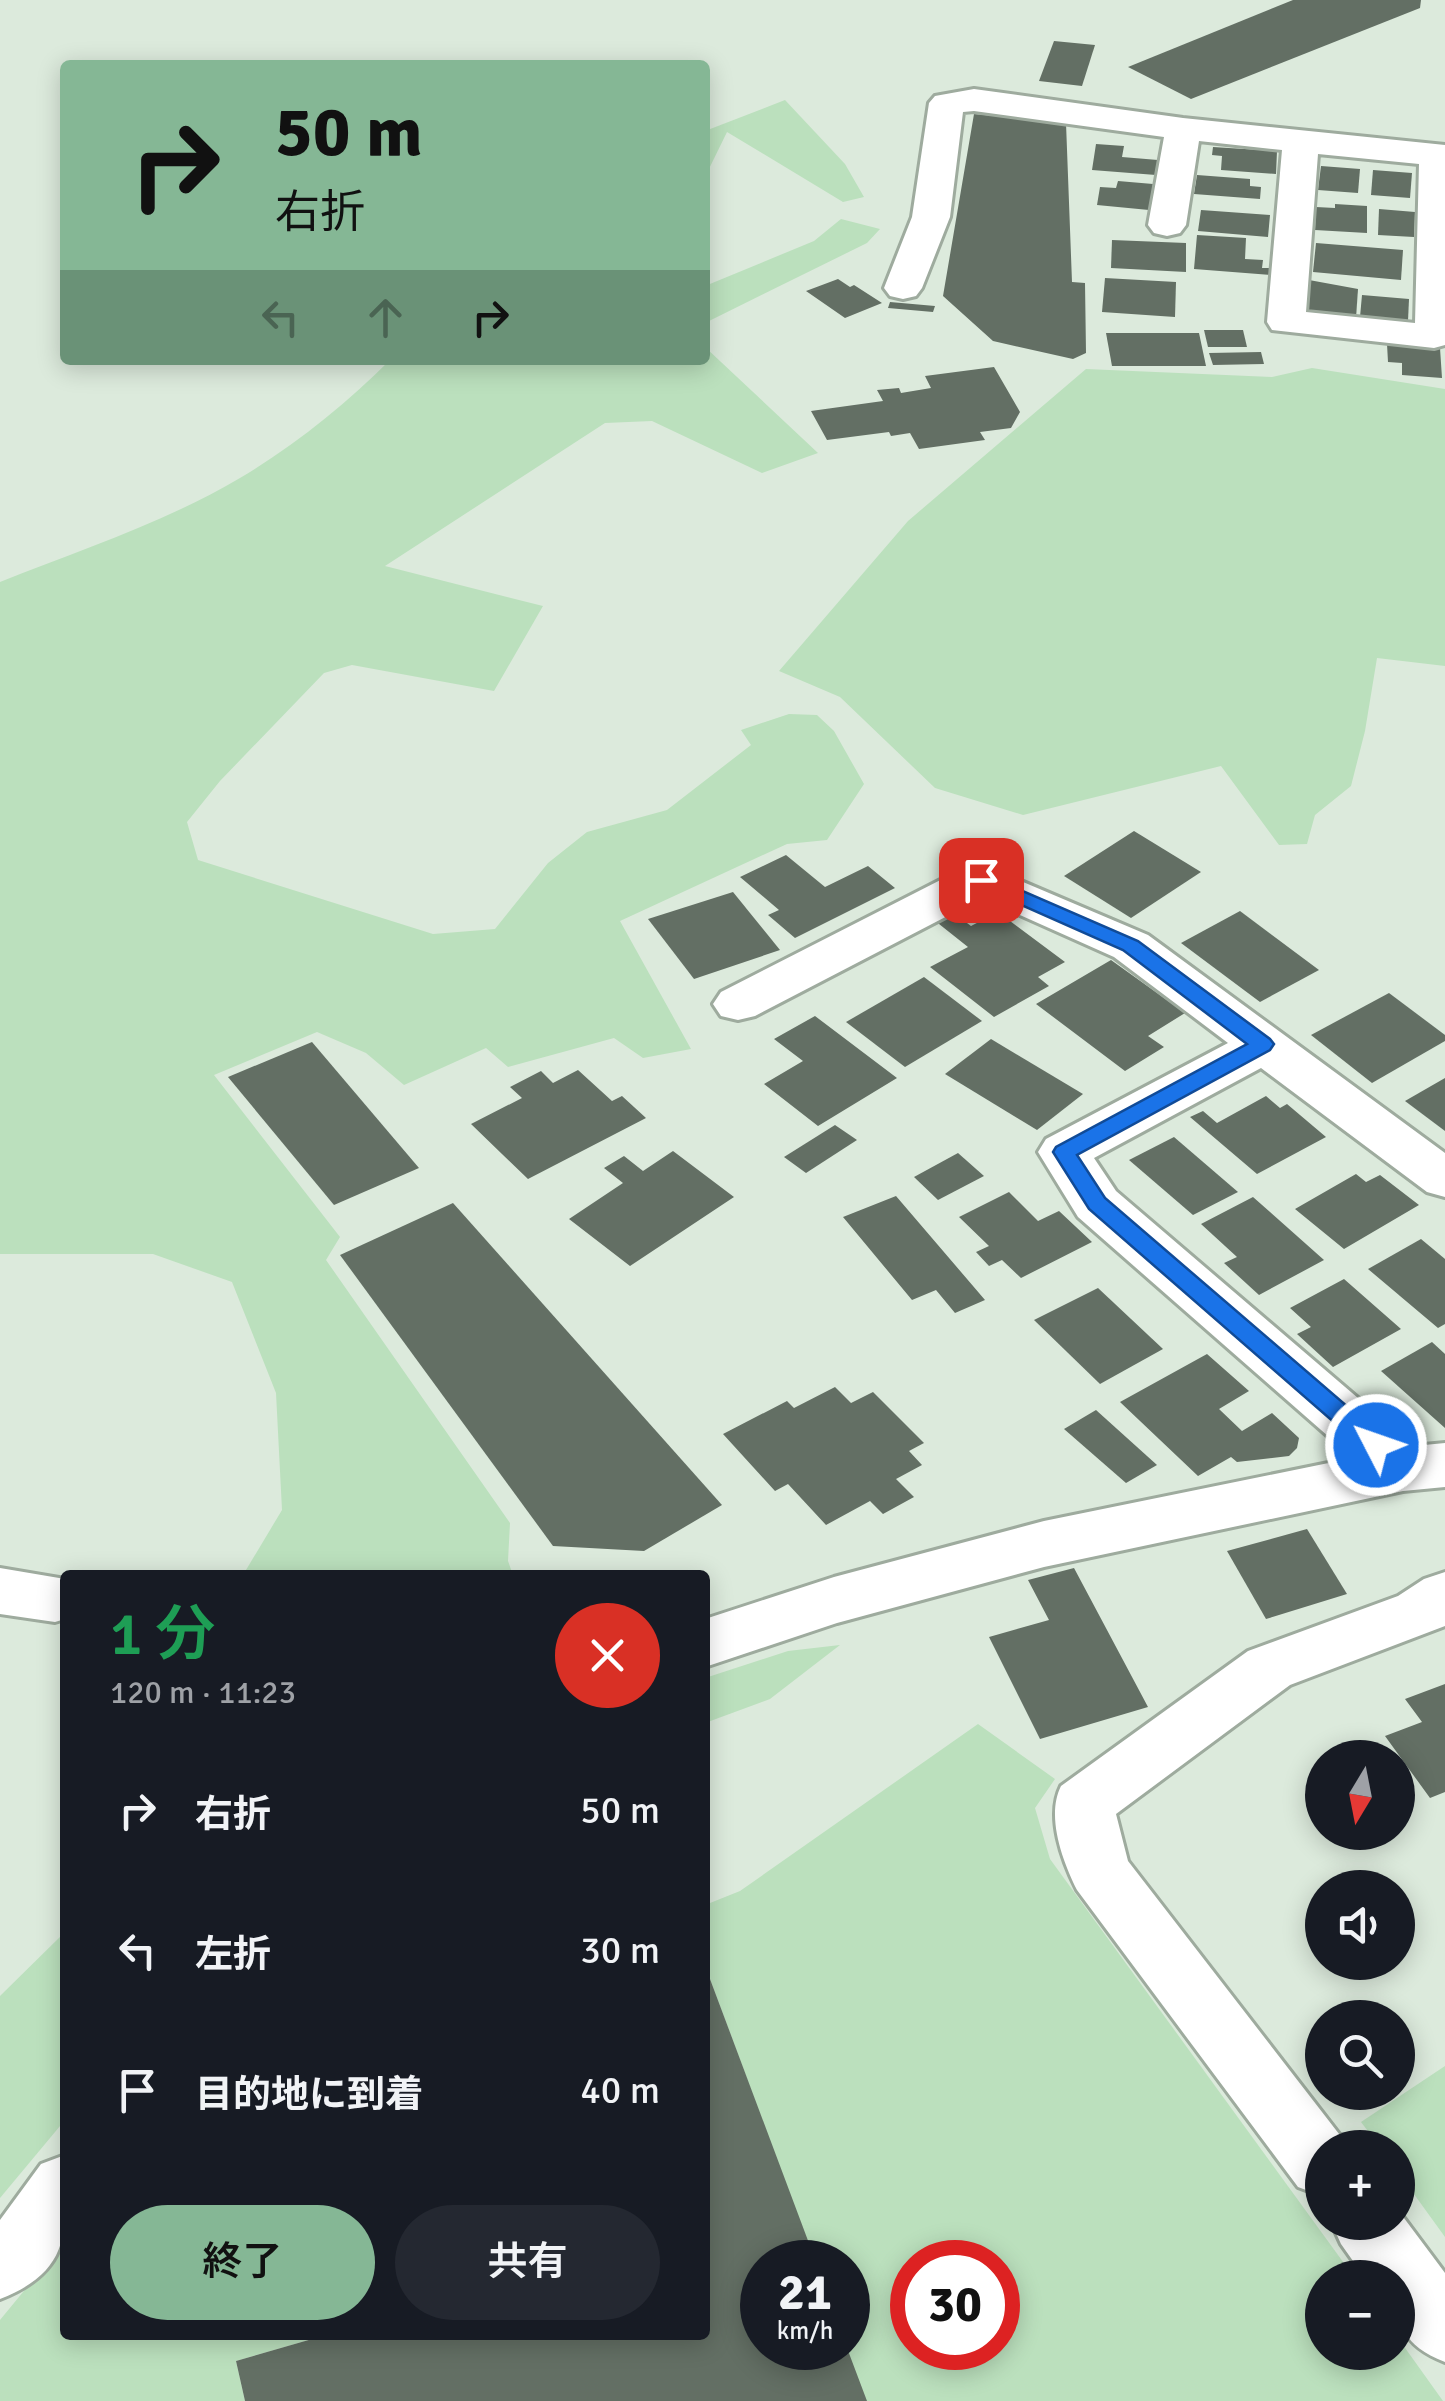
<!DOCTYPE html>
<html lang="ja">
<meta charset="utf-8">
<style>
body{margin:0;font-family:Signika,"Noto Sans JP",sans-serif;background:#242831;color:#f1f3f6;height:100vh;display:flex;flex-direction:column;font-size:38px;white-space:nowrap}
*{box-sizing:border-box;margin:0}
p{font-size:32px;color:#9ea1a6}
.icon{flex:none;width:55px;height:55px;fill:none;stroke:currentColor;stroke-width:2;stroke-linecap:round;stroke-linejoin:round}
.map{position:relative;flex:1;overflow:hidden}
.panel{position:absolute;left:60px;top:1570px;width:650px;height:770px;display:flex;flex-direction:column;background:#171b24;border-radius:10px;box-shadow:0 5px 25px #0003}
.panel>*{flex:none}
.banner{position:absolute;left:60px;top:60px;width:650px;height:305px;border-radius:10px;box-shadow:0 5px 25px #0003;background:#85b795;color:#111;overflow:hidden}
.needle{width:65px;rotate:190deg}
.fabs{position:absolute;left:1305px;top:1740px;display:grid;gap:20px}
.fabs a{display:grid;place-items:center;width:110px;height:110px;border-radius:50%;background:#171b24;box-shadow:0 5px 25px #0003;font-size:50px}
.speed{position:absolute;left:740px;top:2240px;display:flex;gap:20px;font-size:50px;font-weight:700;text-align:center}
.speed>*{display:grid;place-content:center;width:130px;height:130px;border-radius:50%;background:#171b24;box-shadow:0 5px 25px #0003;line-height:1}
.speed small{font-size:25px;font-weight:400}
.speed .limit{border:15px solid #d22;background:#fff;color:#111}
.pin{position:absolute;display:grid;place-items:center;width:85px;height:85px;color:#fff;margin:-42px;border-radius:20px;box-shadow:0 5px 15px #0006}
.me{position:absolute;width:110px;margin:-55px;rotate:311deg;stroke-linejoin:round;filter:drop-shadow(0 0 8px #0008)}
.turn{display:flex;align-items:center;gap:35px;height:210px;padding:0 50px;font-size:45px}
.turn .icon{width:130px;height:130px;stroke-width:2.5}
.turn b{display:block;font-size:70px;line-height:85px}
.lanes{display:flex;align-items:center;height:95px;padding:0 50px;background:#0003;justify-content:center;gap:50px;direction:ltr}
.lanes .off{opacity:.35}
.round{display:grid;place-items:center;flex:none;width:105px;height:105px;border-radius:52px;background:#242831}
.overview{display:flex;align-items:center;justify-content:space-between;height:170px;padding:0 50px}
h1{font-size:60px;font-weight:600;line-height:75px;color:#1e9e55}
.action{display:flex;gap:20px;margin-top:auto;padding:20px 50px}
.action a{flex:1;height:115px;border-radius:60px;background:#85b795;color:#111;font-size:40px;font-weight:600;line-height:115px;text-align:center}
.action a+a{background:#242831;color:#f1f3f6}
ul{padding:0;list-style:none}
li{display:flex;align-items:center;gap:30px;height:140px;padding:0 50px}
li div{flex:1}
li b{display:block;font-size:38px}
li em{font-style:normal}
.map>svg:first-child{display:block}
</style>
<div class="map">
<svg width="1445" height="2401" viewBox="0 0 1445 2401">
<rect width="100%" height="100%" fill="#dceadc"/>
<g fill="#bbe0bd" fill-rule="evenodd">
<polygon points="785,100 845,164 864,197 843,202 727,132 705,177 705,131"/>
<polygon points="841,219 880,229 867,243 705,323 705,286 814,241"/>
<path d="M 705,347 L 818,453 L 762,473 L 652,421 L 605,423 L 385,566 L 543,606 L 494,691 L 352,665 L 324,673 L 220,781 L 187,822 L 198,860 L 433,934 L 495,929 L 548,863 L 587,832 L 667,810 L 751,745 L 741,730 L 789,714 L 817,715 L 834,731 L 864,784 L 827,840 L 787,844 L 620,921 L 691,1049 L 643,1058 L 614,1038 L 508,1067 L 486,1048 L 404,1085 L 366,1053 L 317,1032 L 214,1075 L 340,1237 L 326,1260 L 510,1523 L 508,1561 L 513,1575 L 243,1575 L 282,1510 L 276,1393 L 232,1282 L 153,1254 L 0,1254 L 0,582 C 80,550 166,522 240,478 C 294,446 346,404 390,360 L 705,360 Z"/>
<polygon points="1312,368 1445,389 1445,666 1377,658 1365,731 1351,786 1315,815 1307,844 1279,845 1221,766 1023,815 935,788 840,697 779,671 908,521 1086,369 1272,377"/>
<polygon points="840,1645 770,1699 705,1723 705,1678 788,1651"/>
<path d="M 978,1724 L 1055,1779 L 1035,1808 L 1050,1859 L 1354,2277 L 1322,2278 L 1322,2352 L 1398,2352 L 1398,2338 L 1443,2401 L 866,2401 L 846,2348 L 848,2262 L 815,2262 L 710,1979 L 705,1980 L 705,1905 L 740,1891 ZM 912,2262 L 998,2262 L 998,2348 L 912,2348 Z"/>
<polygon points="65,1932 65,2120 0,2198 0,1996"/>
<polygon points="1445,2066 1445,2237 1398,2172 1398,2148 1380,2147 1361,2122"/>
<polygon points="65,2241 65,2335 326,2335 236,2361 245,2401 0,2401 0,2320"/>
</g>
<g fill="#636f64">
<polygon points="1293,0 1421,0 1420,8 1191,99 1128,67"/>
<polygon points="1054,41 1095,45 1082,86 1039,81"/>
<polygon points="974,114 1066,123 1072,282 1085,283 1086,353 1073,359 993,341 943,296"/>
<polygon points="1096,144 1124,146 1122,157 1158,160 1156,175 1092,170"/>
<polygon points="1213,147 1277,151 1276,174 1221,170 1222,156 1212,155"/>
<polygon points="1321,166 1360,169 1358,193 1318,190"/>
<polygon points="1373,170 1412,173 1410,198 1371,195"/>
<polygon points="1197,175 1250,179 1250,186 1261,187 1260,199 1194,194"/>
<polygon points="1118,181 1153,184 1149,210 1097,205 1100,187 1116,188"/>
<polygon points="1335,204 1367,206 1367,233 1315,230 1316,207 1335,208"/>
<polygon points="1379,209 1415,212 1414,237 1378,235"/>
<polygon points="1201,210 1270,215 1268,237 1198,231"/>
<polygon points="1197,235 1246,238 1245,259 1263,260 1262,268 1271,268 1271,275 1194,269"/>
<polygon points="1112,240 1186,243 1186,272 1111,268"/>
<polygon points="1316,243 1403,250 1401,280 1313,272"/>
<polygon points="1105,278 1176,282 1175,317 1102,312"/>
<polygon points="838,279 850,287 854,285 882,303 845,318 806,291"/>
<polygon points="1309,280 1358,289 1356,318 1306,314"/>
<polygon points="1362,295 1409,299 1408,321 1360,317"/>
<polygon points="890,302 935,306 933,312 888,308"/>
<polygon points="1204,330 1243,330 1247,347 1208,347"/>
<polygon points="1106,333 1199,333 1206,366 1112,366"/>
<polygon points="1387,344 1440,348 1442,378 1402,375 1402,363 1388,362"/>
<polygon points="1261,352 1264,364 1213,365 1209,353"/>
<polygon points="994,367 1020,412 1011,428 980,432 985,440 919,449 910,433 891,436 889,432 827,440 811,411 883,401 877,390 899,388 901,393 931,388 925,376"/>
<polygon points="1134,831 1201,872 1131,918 1064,876"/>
<polygon points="786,855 825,887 868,866 895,888 795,938 768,915 779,910 740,877"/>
<polygon points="733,892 780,950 694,979 648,919"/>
<polygon points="951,911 971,926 998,912 1065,962 1038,977 1049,986 994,1017 930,967 968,947 934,920"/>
<polygon points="1240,911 1319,970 1260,1002 1181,943"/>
<polygon points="1111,960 1185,1013 1148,1036 1164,1047 1125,1071 1036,1004"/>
<polygon points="924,977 982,1021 905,1067 846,1022"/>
<polygon points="1389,993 1445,1035 1445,1041 1372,1083 1311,1035"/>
<polygon points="815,1016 897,1078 818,1126 764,1084 803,1061 774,1039"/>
<polygon points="991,1039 1083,1094 1037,1130 945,1074"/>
<polygon points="312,1042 419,1168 334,1205 228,1077"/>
<polygon points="578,1070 612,1101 622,1096 646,1118 528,1179 471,1124 522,1098 510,1087 541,1071 553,1083"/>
<polygon points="1445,1078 1445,1131 1405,1101"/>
<polygon points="1266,1096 1280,1108 1287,1104 1326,1137 1257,1174 1190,1117 1203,1111 1217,1123"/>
<polygon points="835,1125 857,1140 806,1173 784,1157"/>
<polygon points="1174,1137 1238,1192 1193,1215 1129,1160"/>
<polygon points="673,1151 734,1197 630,1266 569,1219 623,1183 604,1168 624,1156 643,1171"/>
<polygon points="958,1153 984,1176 938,1200 914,1177"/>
<polygon points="1356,1174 1366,1182 1380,1175 1419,1205 1344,1249 1295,1209"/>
<polygon points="1009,1192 1038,1221 1059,1211 1092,1242 1021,1278 1002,1260 989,1266 976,1252 989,1246 959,1217"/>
<polygon points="896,1196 985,1300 955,1313 936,1290 912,1300 843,1217"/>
<polygon points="1253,1197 1324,1260 1259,1295 1224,1263 1237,1257 1201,1224"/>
<polygon points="453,1203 722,1505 644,1551 553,1546 340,1255"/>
<polygon points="1421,1239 1445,1259 1445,1324 1438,1328 1368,1269"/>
<polygon points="1344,1279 1401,1329 1333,1367 1297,1334 1311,1327 1290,1308"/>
<polygon points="1098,1288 1163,1349 1100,1384 1034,1320"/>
<polygon points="1432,1342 1445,1354 1445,1428 1381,1371"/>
<polygon points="1207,1354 1249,1391 1219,1409 1242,1431 1272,1413 1299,1438 1297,1448 1289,1456 1237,1462 1231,1457 1198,1476 1120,1402"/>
<polygon points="835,1387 851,1403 873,1392 924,1443 909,1451 922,1465 896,1479 914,1497 883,1514 870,1501 826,1525 788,1484 775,1491 723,1434 787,1401 794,1408"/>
<polygon points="1096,1410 1157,1465 1126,1483 1064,1429"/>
<polygon points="1307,1529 1347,1594 1266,1619 1227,1551"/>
<polygon points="1074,1568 1148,1707 1040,1739 989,1637 1049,1620 1028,1580"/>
<polygon points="1445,1684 1445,1792 1430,1798 1385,1736 1422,1722 1405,1699"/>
<polygon points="710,1979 816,2262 762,2262 762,2348 847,2348 867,2401 245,2401 236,2361 326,2335 705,2335 705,1980"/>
</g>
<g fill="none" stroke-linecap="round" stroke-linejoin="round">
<g stroke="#9eab9e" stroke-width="6">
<g id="street">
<path d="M 974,89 L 1183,118 L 1445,145 L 1445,345 L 1434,348 L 1272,330 L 1267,322 L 1282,150 L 1199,141 L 1186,225 L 1180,233 L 1167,236 L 1154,233 L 1148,225 L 1164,137 L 974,111 L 963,112 L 950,217 L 922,288 L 916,296 L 903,299 L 890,296 L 884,288 L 912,217 L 929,103 L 935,96 ZM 1318,154 L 1419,164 L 1415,323 L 1306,312 Z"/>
<polygon points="981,864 1148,935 1445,1153 1445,1197 1427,1192 1261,1068 1094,1158 1116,1191 1414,1446 1445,1443 1445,1487 1403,1491 1044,1567 837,1623 705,1667 705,1619 834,1577 1044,1521 1353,1458 1078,1217 1038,1152 1046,1139 1228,1043 1114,957 982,898 755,1016 738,1020 721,1016 713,1004 721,992 964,868"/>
<polygon points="0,1568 65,1579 65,1619 55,1622 0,1614"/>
<path d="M 1445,1572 L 1445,1626 L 1290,1685 L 1116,1814 L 1128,1861 L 1346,2143 L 1348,2148 L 1322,2148 L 1322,2196 L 1298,2187 L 1077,1890 C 1062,1860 1046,1816 1061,1786 L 1248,1651 L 1398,1596 L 1424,1579 Z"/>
<path d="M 65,2155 C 65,2224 77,2269 0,2299 L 0,2220 L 41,2164 Z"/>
<path d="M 1398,2210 L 1445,2273 L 1445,2362 C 1399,2344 1398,2323 1398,2278 L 1365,2278 L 1341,2244 L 1331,2222 L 1398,2222 Z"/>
</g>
</g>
<use href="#street" fill="#fff" fill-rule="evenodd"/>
</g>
<polygon fill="#1a73e8" stroke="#114b97" stroke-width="2.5" points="981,873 1138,941 1270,1039 1274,1044 1270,1050 1077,1155 1105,1198 1384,1438 1388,1445 1384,1451 1367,1451 1089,1209 1053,1152 1056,1147 1247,1044 1123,950 974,884 971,880"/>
</svg>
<div class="fabs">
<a><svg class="needle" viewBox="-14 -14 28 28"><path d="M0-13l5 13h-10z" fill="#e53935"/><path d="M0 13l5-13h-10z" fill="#9ea1a6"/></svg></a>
<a><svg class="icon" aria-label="sound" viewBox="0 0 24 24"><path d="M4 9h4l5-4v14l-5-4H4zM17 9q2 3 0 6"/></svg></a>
<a><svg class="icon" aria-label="search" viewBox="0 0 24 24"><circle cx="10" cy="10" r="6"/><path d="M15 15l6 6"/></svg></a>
<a>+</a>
<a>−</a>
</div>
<div class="speed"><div>21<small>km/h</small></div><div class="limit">30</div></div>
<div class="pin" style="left:981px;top:880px;background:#d93025"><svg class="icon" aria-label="arrive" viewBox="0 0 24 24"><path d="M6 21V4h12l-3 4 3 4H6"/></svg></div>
<svg class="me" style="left:1376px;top:1445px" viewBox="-20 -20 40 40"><circle r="17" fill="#1a73e8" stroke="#fff" stroke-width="3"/><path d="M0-11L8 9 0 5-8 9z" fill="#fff"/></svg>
<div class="banner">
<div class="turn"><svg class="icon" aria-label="right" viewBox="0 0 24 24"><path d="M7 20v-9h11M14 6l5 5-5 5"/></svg><div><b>50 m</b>右折</div></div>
<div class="lanes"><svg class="icon off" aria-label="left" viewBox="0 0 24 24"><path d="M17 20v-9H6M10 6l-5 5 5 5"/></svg><svg class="icon off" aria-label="ahead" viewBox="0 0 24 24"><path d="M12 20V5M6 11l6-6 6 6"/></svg><svg class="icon" aria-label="right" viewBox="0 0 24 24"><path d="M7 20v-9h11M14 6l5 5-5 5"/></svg></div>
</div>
<section class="panel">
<div class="overview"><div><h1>1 分</h1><p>120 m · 11:23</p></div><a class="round" style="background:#d93025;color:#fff"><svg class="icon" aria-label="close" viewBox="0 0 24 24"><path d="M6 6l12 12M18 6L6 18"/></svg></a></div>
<ul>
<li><svg class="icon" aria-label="right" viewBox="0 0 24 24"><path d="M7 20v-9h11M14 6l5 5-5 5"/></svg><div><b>右折</b></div><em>50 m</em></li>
<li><svg class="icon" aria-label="left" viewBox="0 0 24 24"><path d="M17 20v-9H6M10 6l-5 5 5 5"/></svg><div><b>左折</b></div><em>30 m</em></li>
<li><svg class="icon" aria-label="arrive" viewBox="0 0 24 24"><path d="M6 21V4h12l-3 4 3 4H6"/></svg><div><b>目的地に到着</b></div><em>40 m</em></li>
</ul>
<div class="action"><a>終了</a><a>共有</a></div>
</section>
</div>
